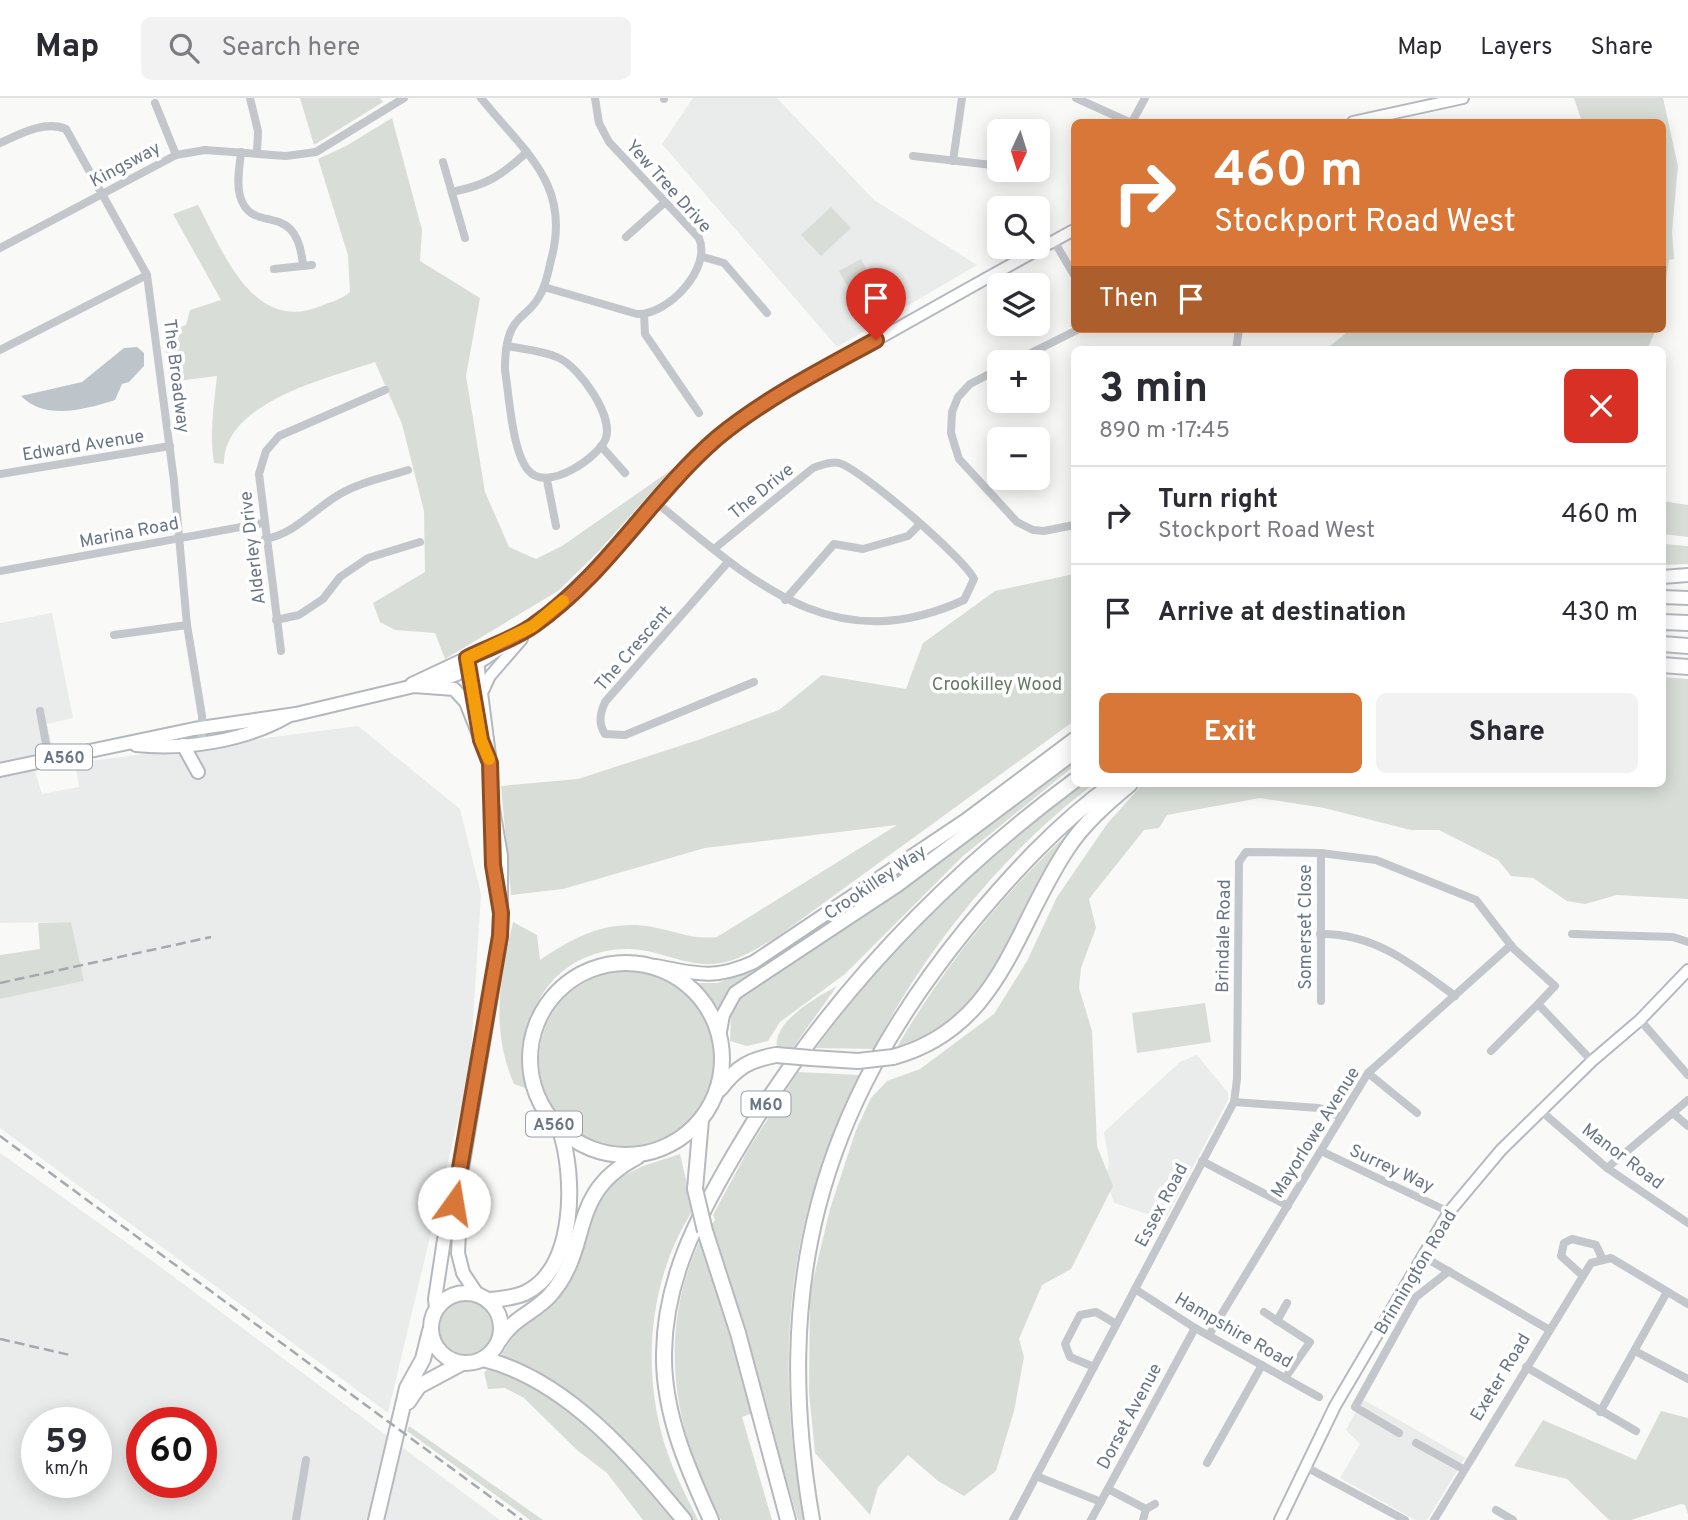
<!DOCTYPE html>
<meta charset="utf-8">
<style>
body{margin:0;font-family:Overpass,sans-serif;background:#f2f2f3;color:#2b2b33;height:100vh;display:flex;flex-direction:column;font-size:26px;white-space:nowrap}
*{box-sizing:border-box;margin:0}
p{font-size:23px;color:#7c7c81}
.icon{flex:none;width:38px;height:38px;fill:none;stroke:currentColor;stroke-width:2;stroke-linecap:round;stroke-linejoin:round}
.map{position:relative;flex:1;overflow:hidden}
.drawer{position:absolute;left:1071px;top:248px;width:595px;height:441px;display:flex;flex-direction:column;background:#fff;border-radius:10px;box-shadow:0 4px 18px #0003}
.drawer>*{flex:none}
.top-card{position:absolute;left:1071px;top:21px;width:595px;height:214px;border-radius:10px;box-shadow:0 4px 18px #0003;background:#d87738;color:#fff;overflow:hidden}
.needle{width:46px;rotate:184deg}
.tools{position:absolute;left:987px;top:21px;display:grid;gap:14px}
.tools a{display:grid;place-items:center;width:63px;height:63px;border-radius:10px;background:#fff;box-shadow:0 4px 18px #0003;font-size:35px}
.speed{position:absolute;left:21px;top:1309px;display:flex;gap:14px;font-size:35px;font-weight:700;text-align:center}
.speed>*{display:grid;place-content:center;width:91px;height:91px;border-radius:50%;background:#fff;box-shadow:0 4px 18px #0003;line-height:1}
.speed small{font-size:18px;font-weight:400}
.speed .limit{border:10px solid #d22;background:#fff;color:#111}
.pin{position:absolute;display:grid;place-items:center;width:60px;height:60px;color:#fff;margin:-72px -30px;border-radius:50% 50% 50% 0;rotate:-45deg;box-shadow:0 0 7px #0007}
.pin .icon{rotate:45deg}
.me{position:absolute;width:77px;margin:-38px;rotate:13deg;stroke-linejoin:round;filter:drop-shadow(0 0 5px #0008)}
.turn{display:flex;align-items:center;gap:24px;height:147px;padding:0 28px;font-size:32px}
.turn .icon{width:91px;height:91px;stroke-width:2.5}
.turn b{display:block;font-size:49px;line-height:60px}
.then{display:flex;align-items:center;height:66px;padding:0 28px;background:#0003;gap:14px;font-size:26px}
.round{display:grid;place-items:center;flex:none;width:74px;height:74px;border-radius:10px;background:#f2f2f3}
.summary{display:flex;align-items:center;justify-content:space-between;height:119px;padding:0 28px}
h1{font-size:42px;font-weight:700;line-height:52px}
.cta{display:flex;gap:14px;margin-top:auto;padding:14px 28px}
.cta a{flex:1;height:80px;border-radius:10px;background:#d87738;color:#fff;font-size:28px;font-weight:700;line-height:80px;text-align:center}
.cta a+a{background:#f2f2f3;color:#2b2b33}
ul{padding:0;list-style:none}
li{display:flex;align-items:center;gap:21px;height:98px;padding:0 28px;border-top:2px solid #e1e1e2}
li div{flex:1}
li b{display:block;font-size:26px}
li em{font-style:normal}
header{display:flex;align-items:center;gap:42px;box-sizing:border-box;height:98px;padding:0 35px;background:#fff;border-bottom:2px solid #e1e1e2}
header strong{font-size:33px}
nav{display:flex;gap:38px;margin-inline-start:auto;font-size:24px}
.search{width:490px;height:63px;background:#f2f2f3;display:flex;align-items:center;gap:18px;box-sizing:border-box;padding:0 24px;border-radius:10px;color:#7c7c81;font-size:26px}
.map>svg:first-child{display:block}
</style>
<header>
<strong>Map</strong>
<div class="search"><svg class="icon" aria-label="search" viewBox="0 0 24 24"><circle cx="10" cy="10" r="6"/><path d="M15 15l6 6"/></svg>Search here</div>
<nav><a>Map</a><a>Layers</a><a>Share</a></nav>
</header>
<div class="map">
<svg width="1688" height="1422" viewBox="0 0 1688 1422">
<rect width="100%" height="100%" fill="#f9f9f7"/>
<g fill="#eaebeb" fill-rule="evenodd">
<polygon points="693,0 777,0 874,102 977,167 837,249 662,46"/>
<polygon points="52,515 73,620 47,626 53,653 30,658 42,696 79,689 75,665 358,628 460,711 481,796 470,971 388,1315 0,1030 0,901 84,883 71,824 0,825 0,525"/>
<polygon points="1197,957 1228,995 1228,1002 1165,1122 1114,1105 1106,1080 1109,1064 1104,1034 1180,964"/>
<path d="M 0,1055 L 147,1159 L 500,1422 L 0,1422 ZM 37,1325 L 96,1325 L 96,1384 L 37,1384 ZM 142,1325 L 201,1325 L 201,1384 L 142,1384 Z"/>
<polygon points="1362,1301 1465,1360 1427,1422 1415,1422 1340,1380 1360,1346 1346,1332"/>
</g>
<g fill="#d8ded7">
<polygon points="300,0 380,0 383,4 314,47"/>
<polygon points="1574,0 1663,0 1678,68 1672,134 1674,161 1669,162 1663,201 1662,24 1582,24"/>
<path d="M 392,20 L 422,132 L 420,163 L 480,200 L 466,278 L 485,394 L 509,449 L 536,461 L 562,448 L 671,372 L 598,454 L 558,493 L 445,561 L 435,535 L 395,532 L 380,524 L 373,505 L 425,474 L 424,413 L 402,326 L 375,264 C 329,280 223,304 224,366 L 214,365 C 209,336 214,307 217,278 L 169,284 L 164,235 L 186,227 L 190,212 L 221,202 L 173,116 L 198,107 C 224,155 253,236 321,208 C 331,204 342,201 350,194 L 348,157 L 318,61 L 346,48 Z"/>
<polygon points="831,109 851,130 821,158 801,137"/>
<polygon points="861,161 878,194 857,205 839,173"/>
<polygon points="1351,231 1656,231 1647,252 1325,252"/>
<polygon points="1662,403 1688,407 1688,439 1663,436"/>
<polygon points="1663,446 1688,448 1688,466 1663,467"/>
<path d="M 1074,476 L 1074,623 L 777,839 C 757,850 736,865 713,866 C 684,868 657,851 628,851 C 551,851 512,922 528,991 L 514,986 C 490,930 500,881 513,824 L 537,837 L 540,862 C 575,838 609,821 652,829 C 675,833 693,842 717,839 L 897,727 L 705,750 L 563,791 L 511,797 L 501,688 L 578,681 L 698,642 L 779,612 L 822,577 L 906,591 L 923,545 L 995,493 Z"/>
<polygon points="1663,579 1688,581 1688,801 1617,797 1585,806 1567,803 1533,780 1511,778 1498,762 1439,732 1411,732 1324,710 1260,700 1167,717 1159,730 1144,732 1089,801 1096,830 1081,870 1079,890 1092,933 1097,1048 1113,1088 1071,1171 1042,1187 1019,1241 1024,1259 1014,1313 996,1373 964,1398 938,1383 908,1357 878,1389 870,1417 815,1355 809,1295 810,1195 830,1111 856,1032 871,1000 887,983 920,971 994,916 1027,863 1057,799 1107,726 1140,689 1143,686 1662,686"/>
<polygon points="1074,662 1074,668 963,758 845,876 780,924 768,943 747,948 730,943 731,913 741,896"/>
<path d="M 1085,686 L 1094,686 C 1007,750 922,855 874,951 L 816,950 C 866,884 920,819 983,764 C 1015,736 1051,711 1085,686 Z"/>
<polygon points="983,717 821,831 750,876 732,890 720,912 698,885 717,885 748,874"/>
<path d="M 1078,726 C 1049,778 1007,870 966,909 C 946,928 923,939 897,949 C 945,866 1007,791 1078,726 Z"/>
<polygon points="71,824 84,883 0,901 0,857 40,851 38,825"/>
<circle cx="628" cy="962" r="89"/>
<path d="M 837,888 L 792,951 L 777,950 C 772,923 818,899 837,888 Z"/>
<polygon points="1205,905 1211,944 1137,955 1132,915"/>
<path d="M 798,974 L 860,977 C 843,1015 827,1052 814,1091 C 781,1197 783,1313 804,1422 L 798,1422 L 711,1127 L 715,1122 L 713,1117 L 749,1050 Z"/>
<path d="M 680,1056 L 693,1112 C 647,1183 640,1279 669,1359 C 677,1381 688,1401 698,1422 L 692,1422 L 647,1369 L 515,1264 L 500,1259 L 521,1227 L 559,1198 L 571,1178 L 599,1102 L 617,1078 L 619,1080 L 643,1068 Z"/>
<path d="M 702,1138 L 758,1313 L 742,1319 L 772,1422 L 721,1422 C 672,1332 656,1233 702,1138 Z"/>
<circle cx="467" cy="1229" r="29"/>
<path d="M 489,1271 C 543,1269 644,1382 679,1422 L 643,1422 L 607,1375 L 577,1352 L 524,1300 L 505,1290 L 488,1291 L 484,1274 Z"/>
<polygon points="1661,1313 1688,1320 1688,1416 1685,1407 1681,1406 1631,1422 1609,1422 1567,1381 1514,1368 1543,1322 1636,1362"/>
<polygon points="409,1328 543,1422 530,1422 407,1333"/>
</g>
<path fill="#bdc5cb" d="M 137,249 L 144,255 L 144,268 L 129,284 L 122,286 L 115,302 C 87,311 45,323 21,298 L 82,284 L 124,250 Z"/>
<g fill="none" stroke-linecap="round" stroke-linejoin="round">
<g stroke="#b5b9bf" stroke-width="14">
<g id="secondary">
<polyline points="1353,24 1463,0"/>
<polyline points="476,556 502,543"/>
<path d="M 427,586 C 461,580 478,566 506,547 C 582,494 636,425 698,358 C 741,313 812,278 866,248 C 935,209 1004,170 1074,132"/>
<polyline points="483,593 490,578 522,541"/>
<polyline points="1280,1422 1335,1308 1449,1114 1501,1052 1592,963 1640,922 1688,872"/>
</g>
</g>
<g stroke="#b4b8bd" stroke-width="16">
<g id="primary">
<polyline points="1662,479 1688,477"/>
<polyline points="1662,499 1688,500"/>
<polyline points="467,560 477,618"/>
<polyline points="412,586 476,556 490,665 492,710"/>
<path d="M 136,647 C 185,652 245,643 288,618"/>
<polyline points="183,647 198,674"/>
<polyline points="0,672 194,631 296,616 414,588 454,591 466,604 490,665"/>
<path d="M 656,868 C 697,876 715,882 754,864 L 966,722 L 1074,641"/>
<polyline points="719,939 723,917 735,895 898,787 1074,655"/>
<polyline points="477,1196 463,1175 458,1155 462,1071 501,838 501,758 492,705"/>
<polyline points="436,1210 435,1201 444,1142 455,1103"/>
</g>
</g>
<g stroke="#b6b9bd" stroke-width="18">
<g id="highway">
<polyline points="1662,524 1688,525"/>
<polyline points="1662,546 1688,548"/>
<polyline points="1662,567 1688,569"/>
<circle cx="626" cy="961" r="96"/>
<path d="M 893,959 C 1000,930 1013,832 1067,751 C 1083,726 1107,705 1130,686"/>
<polyline points="811,960 858,963"/>
<path d="M 720,991 C 737,969 749,962 776,957"/>
<polyline points="695,1091 701,1022"/>
<polyline points="705,1133 738,1235 788,1422"/>
<circle cx="466" cy="1230" r="35"/>
<path d="M 488,1202 C 500,1201 514,1200 525,1195 C 577,1170 575,1077 560,1032"/>
<path d="M 500,1242 C 512,1220 536,1214 551,1196 C 593,1147 566,1096 637,1059"/>
<path d="M 483,1261 C 566,1281 632,1359 684,1422"/>
<polyline points="408,1304 419,1288 462,1265"/>
<polyline points="376,1422 407,1290 423,1261 430,1233"/>
<path d="M 711,1422 C 687,1369 663,1315 664,1255 C 665,1181 697,1120 734,1057 C 820,909 937,785 1074,683"/>
<path d="M 812,1422 C 772,1189 817,1014 967,830 C 1010,778 1058,725 1113,686"/>
</g>
</g>
<g stroke="#c3c6ca" stroke-width="8">
<polyline points="250,0 258,33 257,55"/>
<path d="M 481,0 C 524,54 572,86 551,162 C 548,175 545,191 537,202 C 532,210 525,215 519,221 C 506,234 505,255 505,272 C 509,297 512,353 528,372 C 547,396 600,358 606,340 C 613,317 580,270 559,260 C 544,253 524,251 507,248"/>
<polyline points="1076,0 1129,24"/>
<polyline points="664,1 664,0"/>
<polyline points="155,5 176,57"/>
<polyline points="1132,24 1145,0"/>
<path d="M 0,45 C 20,36 45,22 66,31 L 147,177 L 174,383 L 187,527 L 202,618 L 202,645"/>
<path d="M 241,54 C 240,67 236,84 240,98 C 252,140 297,98 303,168"/>
<polyline points="913,58 992,67"/>
<polyline points="953,63 962,0"/>
<polyline points="443,64 465,140"/>
<path d="M 452,94 C 487,87 501,78 527,54"/>
<polyline points="626,139 664,105"/>
<polyline points="1054,143 1074,177"/>
<polyline points="0,150 176,57 205,52 286,58 316,54 404,0"/>
<polyline points="703,159 724,165 767,215"/>
<polyline points="274,171 312,167"/>
<path d="M 544,189 L 637,216 C 668,217 712,171 699,140 L 609,44 L 599,25 L 595,0"/>
<polyline points="644,216 645,236 699,315"/>
<polyline points="0,252 147,177"/>
<polyline points="1236,252 1239,231"/>
<polyline points="1013,264 1079,231"/>
<polyline points="999,271 970,286 958,299 952,314 951,335 959,361 1017,424 1033,432 1044,433 1074,427"/>
<polyline points="601,348 625,375"/>
<polyline points="0,376 170,348"/>
<polyline points="547,382 556,428"/>
<path d="M 657,405 C 753,484 833,562 964,502 L 974,481 C 964,460 861,371 839,365 C 830,363 822,367 813,370 L 714,451"/>
<path d="M 265,441 C 295,436 314,411 340,396 C 360,384 386,379 408,372"/>
<path d="M 728,464 L 605,604 C 600,616 598,625 605,636 L 625,637 L 754,584"/>
<polyline points="0,473 263,425"/>
<polyline points="785,502 834,446 863,451 908,438 919,427"/>
<polyline points="276,522 299,517 323,501 340,479 368,460 420,444"/>
<polyline points="114,537 187,527"/>
<polyline points="281,553 259,376 266,353 279,338 385,292"/>
<polyline points="40,613 49,662"/>
<path d="M 1320,836 C 1375,835 1413,867 1455,898"/>
<polyline points="1572,836 1673,839 1688,844"/>
<polyline points="1321,903 1321,755"/>
<polyline points="1640,922 1688,977"/>
<polyline points="1491,953 1538,906"/>
<polyline points="1368,975 1417,1015"/>
<polyline points="1234,1004 1319,1010 1341,1019"/>
<polyline points="1541,1013 1607,1070 1688,1125"/>
<polyline points="1674,1016 1688,1028"/>
<polyline points="1321,1053 1449,1114"/>
<polyline points="1202,1063 1288,1108"/>
<polyline points="1607,1070 1688,1002"/>
<polyline points="1424,1159 1548,1231"/>
<polyline points="1582,1177 1561,1158 1564,1145 1572,1141 1596,1147 1603,1162"/>
<polyline points="1135,1191 1195,1230 1319,1299"/>
<polyline points="1264,1214 1310,1244 1285,1280"/>
<polyline points="1277,1223 1287,1205"/>
<polyline points="1209,1237 1368,975 1511,847"/>
<polyline points="1635,1253 1688,1281"/>
<polyline points="1094,1269 1070,1259 1065,1246 1080,1217 1096,1214 1116,1226"/>
<polyline points="1526,1269 1636,1333"/>
<polyline points="1600,1314 1667,1194"/>
<polyline points="1399,1335 1355,1309 1416,1199 1449,1173"/>
<polyline points="1416,1345 1463,1371"/>
<polyline points="1207,1365 1262,1267"/>
<polyline points="1306,1369 1405,1422"/>
<polyline points="1036,1378 1101,1404"/>
<polyline points="1108,1391 1146,1411 1143,1422"/>
<polyline points="1146,1411 1155,1406"/>
<polyline points="1496,1412 1513,1422"/>
<polyline points="296,1422 306,1362"/>
<polyline points="1013,1422 1234,1004 1237,981 1239,764 1246,754 1321,755 1376,762 1476,802 1513,850 1555,888 1538,906 1592,963"/>
<polyline points="1091,1422 1195,1230"/>
<polyline points="1434,1422 1591,1165 1611,1160 1688,1206"/>
</g>
<use href="#secondary" stroke="#fff" stroke-width="10"/>
<use href="#primary" stroke="#fff" stroke-width="12"/>
<use href="#highway" stroke="#fff" stroke-width="14"/>
<g stroke="#a4a9af" stroke-width="2.5" stroke-dasharray="10 5" stroke-linecap="butt">
<polyline points="0,885 211,839"/>
<polyline points="0,1038 522,1422"/>
<polyline points="0,1241 70,1257"/>
</g>
<g stroke="#b6b9bd" stroke-width="18" stroke-linecap="butt">
<g id="highway-bridge">
<polyline points="776,957 811,960"/>
<polyline points="858,963 893,959"/>
<polyline points="695,1091 705,1133"/>
</g>
</g>
<use href="#highway-bridge" stroke="#fff" stroke-width="14"/>
</g>
<g fill="none" stroke-linecap="round" stroke-linejoin="round">
<g stroke="#8c4d24" stroke-width="18">
<path id="route" d="M 454,1105 L 500,838 L 501,815 L 493,767 L 490,665 L 481,642 L 467,560 C 489,549 515,541 534,527 C 607,476 651,397 717,340 C 764,301 823,271 876,242"/>
</g>
<use href="#route" stroke="#d87738" stroke-width="12"/>
<polyline stroke="#f59e0b" stroke-width="12" points="489,661 481,642 467,560 533,528 563,503"/>
</g>
<g text-anchor="middle" stroke-width="7" stroke-linejoin="round" paint-order="stroke">
<g fill="#fff" stroke="#979faa" stroke-width="2">
<rect x="36" y="646.5" width="56" height="25" rx="5"/>
<rect x="741.5" y="993.5" width="49" height="25" rx="5"/>
<rect x="526" y="1013.5" width="56" height="25" rx="5"/>
</g>
<g font-size="16" font-weight="bold" fill="#6a7686">
<text x="64" y="665">A560</text>
<text x="766" y="1012">M60</text>
<text x="554" y="1032">A560</text>
</g>
<g font-size="18" fill="#6a7686" stroke="#fff">
<text transform="translate(125 66) rotate(-28)" y="6">Kingsway</text>
<text transform="translate(669 88) rotate(48)" y="6">Yew Tree Drive</text>
<text transform="translate(177 278) rotate(83)" y="6">The Broadway</text>
<text transform="translate(83 347) rotate(-9)" y="6">Edward Avenue</text>
<text transform="translate(761 393) rotate(-39)" y="6">The Drive</text>
<text transform="translate(129 434) rotate(-11)" y="6">Marina Road</text>
<text transform="translate(252 450) rotate(-97)" y="6">Alderley Drive</text>
<text transform="translate(633 550) rotate(-49)" y="6">The Crescent</text>
<text transform="translate(875 784) rotate(-34)" y="6">Crookilley Way</text>
<text transform="translate(1305 829) rotate(-90)" y="6">Somerset Close</text>
<text transform="translate(1223 838) rotate(-89)" y="6">Brindale Road</text>
<text transform="translate(1315 1034) rotate(-58)" y="6">Mayorlowe Avenue</text>
<text transform="translate(1623 1058) rotate(37)" y="6">Manor Road</text>
<text transform="translate(1392 1070) rotate(25)" y="6">Surrey Way</text>
<text transform="translate(1161 1107) rotate(-62)" y="6">Essex Road</text>
<text transform="translate(1415 1174) rotate(-59)" y="6">Brinnington Road</text>
<text transform="translate(1234 1232) rotate(30)" y="6">Hampshire Road</text>
<text transform="translate(1500 1279) rotate(-59)" y="6">Exeter Road</text>
<text transform="translate(1129 1318) rotate(-62)" y="6">Dorset Avenue</text>
</g>
<g font-size="18" fill="#667965" stroke="#fff">
<text x="997" y="592">Crookilley Wood</text>
</g>
</g>
</svg>
<div class="tools">
<a><svg class="needle" viewBox="-14 -14 28 28"><path d="M0-13l5 13h-10z" fill="#e53935"/><path d="M0 13l5-13h-10z" fill="#7c7c81"/></svg></a>
<a><svg class="icon" aria-label="search" viewBox="0 0 24 24"><circle cx="10" cy="10" r="6"/><path d="M15 15l6 6"/></svg></a>
<a><svg class="icon" aria-label="layers" viewBox="0 0 24 24"><path d="M12 4l9 5-9 5-9-5zM3 14l9 5 9-5"/></svg></a>
<a>+</a>
<a>−</a>
</div>
<div class="speed"><div>59<small>km/h</small></div><div class="limit">60</div></div>
<div class="pin" style="left:876px;top:242px;background:#d93025"><svg class="icon" aria-label="arrive" viewBox="0 0 24 24"><path d="M6 21V4h12l-3 4 3 4H6"/></svg></div>
<svg class="me" style="left:454px;top:1105px" viewBox="-20 -20 40 40"><circle r="19" fill="#fff"/><path d="M0-13L10 11 0 6-10 11z" fill="#d87738"/></svg>
<div class="top-card">
<div class="turn"><svg class="icon" aria-label="right" viewBox="0 0 24 24"><path d="M7 20v-9h11M14 6l5 5-5 5"/></svg><div><b>460 m</b>Stockport Road West</div></div>
<div class="then">Then<svg class="icon" aria-label="arrive" viewBox="0 0 24 24"><path d="M6 21V4h12l-3 4 3 4H6"/></svg></div>
</div>
<section class="drawer">
<div class="summary"><div><h1>3 min</h1><p>890 m · 17:45</p></div><a class="round" style="background:#d93025;color:#fff"><svg class="icon" aria-label="close" viewBox="0 0 24 24"><path d="M6 6l12 12M18 6L6 18"/></svg></a></div>
<ul>
<li><svg class="icon" aria-label="right" viewBox="0 0 24 24"><path d="M7 20v-9h11M14 6l5 5-5 5"/></svg><div><b>Turn right</b><p>Stockport Road West</p></div><em>460 m</em></li>
<li><svg class="icon" aria-label="arrive" viewBox="0 0 24 24"><path d="M6 21V4h12l-3 4 3 4H6"/></svg><div><b>Arrive at destination</b></div><em>430 m</em></li>
</ul>
<div class="cta"><a>Exit</a><a>Share</a></div>
</section>
</div>
